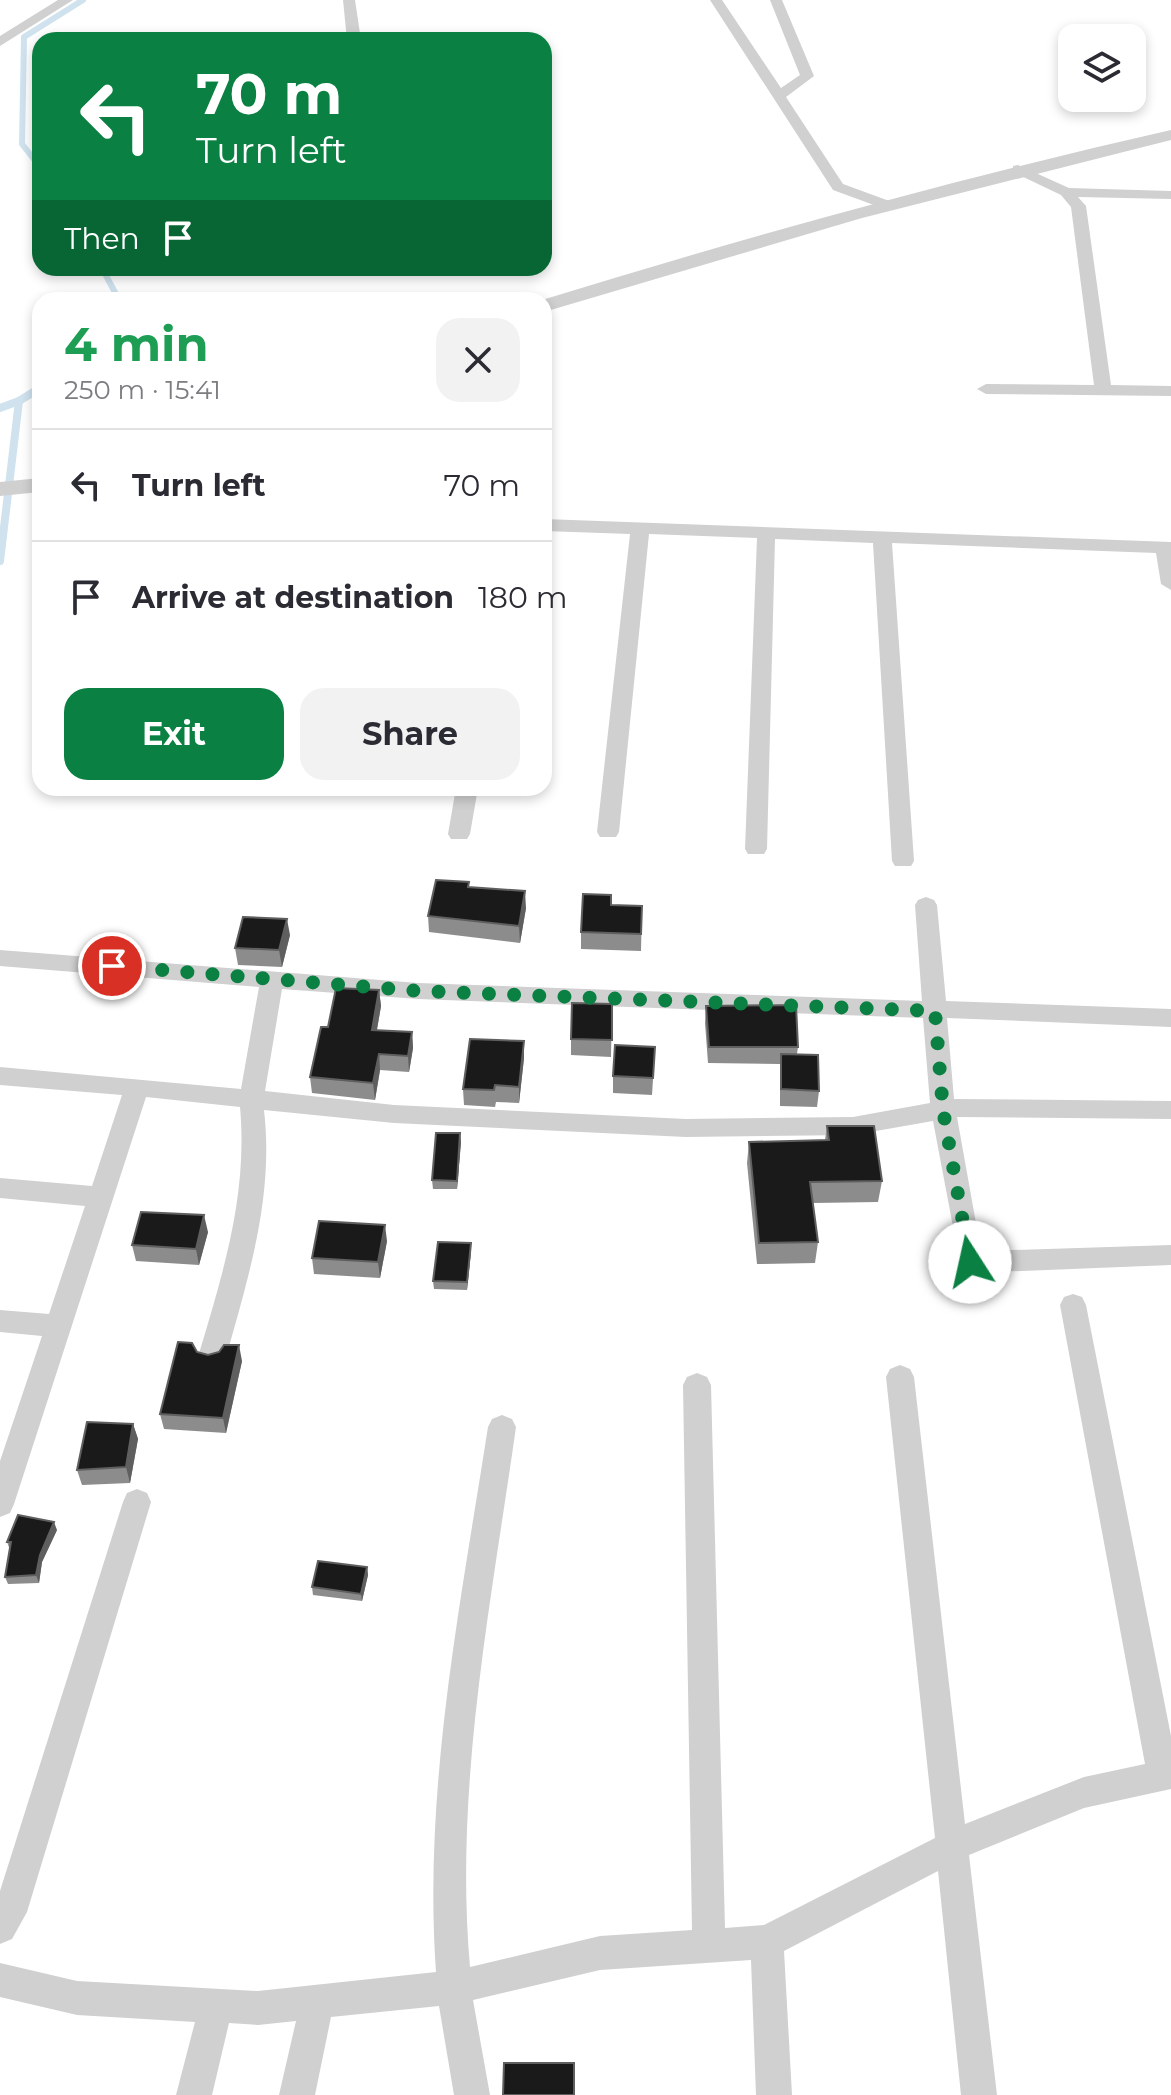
<!DOCTYPE html>
<meta charset="utf-8">
<style>
body{margin:0;font-family:Montserrat,sans-serif;background:#f2f2f3;color:#2b2b33;height:100vh;display:flex;flex-direction:column;font-size:30px;white-space:nowrap}
*{box-sizing:border-box;margin:0}
p{font-size:26px;color:#7c7c81}
.icon{flex:none;width:44px;height:44px;fill:none;stroke:currentColor;stroke-width:2;stroke-linecap:round;stroke-linejoin:round}
.map{position:relative;flex:1;overflow:hidden}
.panel{position:absolute;left:32px;top:292px;width:520px;height:504px;display:flex;flex-direction:column;background:#fff;border-radius:24px;box-shadow:0 4px 12px #0003}
.panel>*{flex:none}
.banner{position:absolute;left:32px;top:32px;width:520px;height:244px;border-radius:24px;box-shadow:0 4px 12px #0003;background:#0b8043;color:#fff;overflow:hidden}
.controls{position:absolute;left:1058px;top:24px;display:grid;gap:16px}
.controls a{display:grid;place-items:center;width:88px;height:88px;border-radius:16px;background:#fff;box-shadow:0 4px 12px #0003;font-size:40px}
.pin{position:absolute;display:grid;place-items:center;width:68px;height:68px;color:#fff;margin:-34px;border:4px solid #fff;border-radius:50%;box-shadow:0 2px 8px #0007}
.me{position:absolute;width:88px;margin:-44px;rotate:350deg;stroke-linejoin:round;filter:drop-shadow(0 0 6px #0008)}
.turn{display:flex;align-items:center;gap:28px;height:168px;padding:0 32px;font-size:36px}
.turn .icon{width:104px;height:104px;stroke-width:2.5}
.turn b{display:block;font-size:56px;line-height:68px}
.then{display:flex;align-items:center;height:76px;padding:0 32px;background:#0003;gap:16px;font-size:30px}
.round{display:grid;place-items:center;flex:none;width:84px;height:84px;border-radius:24px;background:#f2f2f3}
.head{display:flex;align-items:center;justify-content:space-between;height:136px;padding:0 32px}
h1{font-size:48px;font-weight:700;line-height:60px;color:#1e9e55}
.primary-button{display:flex;gap:16px;margin-top:auto;padding:16px 32px}
.primary-button a{flex:1;height:92px;border-radius:24px;background:#0b8043;color:#fff;font-size:32px;font-weight:700;line-height:92px;text-align:center}
.primary-button a+a{background:#f2f2f3;color:#2b2b33}
ul{padding:0;list-style:none}
li{display:flex;align-items:center;gap:24px;height:112px;padding:0 32px;border-top:2px solid #e1e1e2}
li div{flex:1}
li b{display:block;font-size:30px}
li em{font-style:normal}
.map>svg:first-child{display:block}
</style>
<div class="map">
<svg width="1171" height="2095" viewBox="0 0 1171 2095">
<rect width="100%" height="100%" fill="#fff"/>
<g fill="none" stroke-linecap="round" stroke-linejoin="round">
<g stroke="#cfe2ee" stroke-width="6">
<polyline points="40,167 22,144 24,37 83,0"/>
<polyline points="102,268 119,300"/>
</g>
<g stroke="#cfe2ee" stroke-width="8">
<polyline points="0,408 19,401"/>
<polyline points="0,561 19,401 40,388"/>
</g>
<g fill="#d0d0d0" fill-rule="evenodd">
<polygon points="58,0 73,0 0,46 0,36"/>
<polygon points="343,0 355,0 361,40 347,40"/>
<polygon points="710,0 722,0 781,88 800,75 770,0 782,0 814,76 786,97 843,184 892,202 892,208 882,208 833,190"/>
<polygon points="1018,165 1069,188 1171,191 1171,199 1078,197 1086,206 1111,385 1171,386 1171,396 986,394 977,389 986,384 1094,385 1071,207 1061,195 1013,172 1013,166"/>
<polygon points="544,519 1171,542 1171,590 1161,584 1156,553 892,543 914,861 911,866 895,866 892,861 873,543 775,539 767,849 764,854 748,854 745,849 757,538 649,534 619,832 616,837 600,837 597,832 630,534 544,531"/>
<polygon points="456,788 478,788 470,834 467,839 451,839 448,834"/>
<path d="M 926,897 L 934,900 L 937,905 L 946,1001 L 1171,1009 L 1171,1027 L 947,1018 L 954,1099 L 1171,1101 L 1171,1119 L 957,1117 L 981,1251 L 1171,1245 L 1171,1265 L 970,1273 L 961,1269 L 933,1121 L 853,1135 L 686,1137 L 394,1123 L 264,1110 C 274,1196 249,1275 226,1357 L 222,1365 L 212,1368 L 202,1365 L 198,1357 C 223,1273 248,1195 240,1107 L 146,1097 L 14,1504 L 10,1513 L 0,1517 L 0,1461 L 42,1336 L 0,1332 L 0,1310 L 49,1314 L 85,1206 L 0,1198 L 0,1178 L 92,1186 L 122,1095 L 0,1085 L 0,1067 L 241,1089 L 259,987 L 0,966 L 0,950 L 418,983 L 922,1001 L 915,905 L 918,900 ZM 282,989 L 418,999 L 923,1018 L 930,1103 L 853,1117 L 686,1119 L 394,1105 L 265,1091 Z"/>
<path d="M 1073,1294 L 1082,1297 L 1086,1305 L 1171,1736 L 1171,1789 L 1084,1808 L 969,1855 L 997,2095 L 961,2095 L 938,1871 L 784,1951 L 792,2095 L 756,2095 L 751,1960 L 600,1970 L 473,2000 L 490,2095 L 454,2095 L 439,2006 L 331,2017 L 315,2095 L 279,2095 L 296,2021 L 258,2025 L 229,2023 L 212,2095 L 176,2095 L 195,2022 L 77,2015 L 0,1997 L 0,1963 L 77,1981 L 258,1991 L 436,1972 C 423,1790 460,1607 488,1427 L 492,1419 L 502,1415 L 512,1419 L 516,1427 C 491,1604 454,1787 470,1967 L 600,1936 L 692,1930 L 683,1385 L 687,1377 L 697,1373 L 707,1377 L 711,1385 L 725,1928 L 764,1925 L 935,1838 L 886,1377 L 890,1369 L 900,1365 L 910,1369 L 914,1377 L 965,1824 L 1084,1777 L 1145,1764 L 1060,1305 L 1064,1297 Z"/>
<polygon points="137,1489 147,1493 151,1502 27,1912 12,1939 0,1944 0,1891 123,1502 127,1493"/>
</g>
<g fill="#d0d0d0" fill-rule="evenodd">
<path d="M 1171,130 L 1171,140 L 862,218 L 544,312 L 542,300 C 750,236 959,178 1171,130 Z"/>
<polygon points="40,478 40,492 0,496 0,482"/>
</g>
</g>
<g fill="#8c8c8c">
<polygon points="611,905 642,906 641,951 581,949 581,932"/>
<polygon points="526,908 520,943 429,932 428,916"/>
<polygon points="290,935 282,967 238,965 235,948"/>
<polygon points="379,990 381,1006 377,1030 412,1032 413,1048 409,1072 380,1070 375,1100 312,1093 310,1077 328,1027"/>
<polygon points="612,1004 611,1057 571,1055 571,1039"/>
<polygon points="706,1006 798,1047 797,1054 819,1091 817,1107 780,1106 780,1064 708,1063 705,1023"/>
<polygon points="655,1047 652,1095 613,1093 613,1076"/>
<polygon points="524,1058 519,1103 496,1102 495,1107 464,1105 463,1089"/>
<polygon points="827,1126 882,1181 878,1202 813,1203 818,1242 815,1263 757,1264 747,1163 749,1142 825,1140"/>
<polygon points="461,1142 457,1189 433,1189 432,1180"/>
<polygon points="208,1232 199,1265 136,1261 132,1245"/>
<polygon points="387,1241 380,1278 314,1274 312,1258"/>
<polygon points="471,1251 467,1290 434,1289 433,1281"/>
<polygon points="197,1352 242,1361 226,1433 164,1429 160,1414"/>
<polygon points="133,1424 138,1439 130,1483 82,1485 77,1470"/>
<polygon points="57,1530 42,1562 39,1583 8,1584 5,1577 10,1550 7,1542"/>
<polygon points="367,1567 368,1575 362,1601 313,1595 312,1587"/>
</g>
<g fill="#5f5f5f">
<polygon points="525,891 526,908 520,943 519,926"/>
<polygon points="287,919 290,935 282,967 279,950"/>
<polygon points="379,990 381,1006 374,1046 372,1030"/>
<polygon points="412,1032 413,1048 409,1072 408,1056"/>
<polygon points="524,1041 524,1058 519,1103 519,1087"/>
<polygon points="379,1054 380,1070 375,1100 373,1083"/>
<polygon points="460,1133 461,1142 457,1189 457,1181"/>
<polygon points="204,1215 208,1232 199,1265 196,1249"/>
<polygon points="385,1225 387,1241 380,1278 378,1262"/>
<polygon points="471,1243 471,1251 467,1290 467,1282"/>
<polygon points="239,1345 242,1361 226,1433 223,1418"/>
<polygon points="133,1424 138,1439 130,1483 126,1467"/>
<polygon points="54,1522 57,1530 42,1562 39,1583 36,1575 40,1555"/>
<polygon points="367,1567 368,1575 362,1601 361,1594"/>
</g>
<g fill="#1a1a1a" stroke="#5f5f5f" stroke-width="2">
<polygon points="436,880 469,882 468,887 525,891 519,926 428,916"/>
<polygon points="583,894 611,895 611,905 642,906 641,934 581,932"/>
<polygon points="243,917 287,919 279,950 235,948"/>
<polygon points="336,988 379,990 372,1030 412,1032 408,1056 379,1054 373,1083 310,1077 321,1027 328,1027"/>
<polygon points="572,1003 612,1004 612,1040 571,1039"/>
<polygon points="796,1005 798,1047 709,1047 706,1006"/>
<polygon points="470,1039 524,1041 519,1087 495,1085 494,1090 463,1089"/>
<polygon points="615,1045 655,1047 653,1078 613,1076"/>
<polygon points="781,1054 818,1055 819,1091 781,1089"/>
<polygon points="827,1126 874,1126 882,1181 810,1182 818,1242 759,1243 749,1142 829,1140"/>
<polygon points="436,1133 460,1133 457,1181 432,1180"/>
<polygon points="141,1212 204,1215 196,1249 132,1245"/>
<polygon points="319,1221 385,1225 378,1262 312,1258"/>
<polygon points="438,1242 471,1243 467,1282 433,1281"/>
<polygon points="178,1342 192,1343 197,1352 208,1355 219,1352 224,1345 239,1345 223,1418 160,1414"/>
<polygon points="87,1422 133,1424 126,1467 77,1470"/>
<polygon points="18,1515 54,1522 40,1555 36,1575 5,1577 11,1542 7,1542"/>
<polygon points="318,1561 367,1567 361,1594 312,1587"/>
<polygon points="504,2063 574,2063 574,2095 503,2095"/>
</g>
<g fill="none" stroke-linecap="round" stroke-linejoin="round">
<polyline stroke="#0b8043" stroke-width="14" stroke-dasharray="0 25.2" points="112,966 418,991 935,1011 943,1110 970,1262"/>
</g>
</svg>
<div class="controls">
<a><svg class="icon" aria-label="layers" viewBox="0 0 24 24"><path d="M12 4l9 5-9 5-9-5zM3 14l9 5 9-5"/></svg></a>
</div>
<div class="pin" style="left:112px;top:966px;background:#d93025"><svg class="icon" aria-label="arrive" viewBox="0 0 24 24"><path d="M6 21V4h12l-3 4 3 4H6"/></svg></div>
<svg class="me" style="left:970px;top:1262px" viewBox="-20 -20 40 40"><circle r="19" fill="#fff"/><path d="M0-13L10 11 0 6-10 11z" fill="#0b8043"/></svg>
<div class="banner">
<div class="turn"><svg class="icon" aria-label="left" viewBox="0 0 24 24"><path d="M17 20v-9H6M10 6l-5 5 5 5"/></svg><div><b>70 m</b>Turn left</div></div>
<div class="then">Then<svg class="icon" aria-label="arrive" viewBox="0 0 24 24"><path d="M6 21V4h12l-3 4 3 4H6"/></svg></div>
</div>
<section class="panel">
<div class="head"><div><h1>4 min</h1><p>250 m · 15:41</p></div><a class="round"><svg class="icon" aria-label="close" viewBox="0 0 24 24"><path d="M6 6l12 12M18 6L6 18"/></svg></a></div>
<ul>
<li><svg class="icon" aria-label="left" viewBox="0 0 24 24"><path d="M17 20v-9H6M10 6l-5 5 5 5"/></svg><div><b>Turn left</b></div><em>70 m</em></li>
<li><svg class="icon" aria-label="arrive" viewBox="0 0 24 24"><path d="M6 21V4h12l-3 4 3 4H6"/></svg><div><b>Arrive at destination</b></div><em>180 m</em></li>
</ul>
<div class="primary-button"><a>Exit</a><a>Share</a></div>
</section>
</div>
